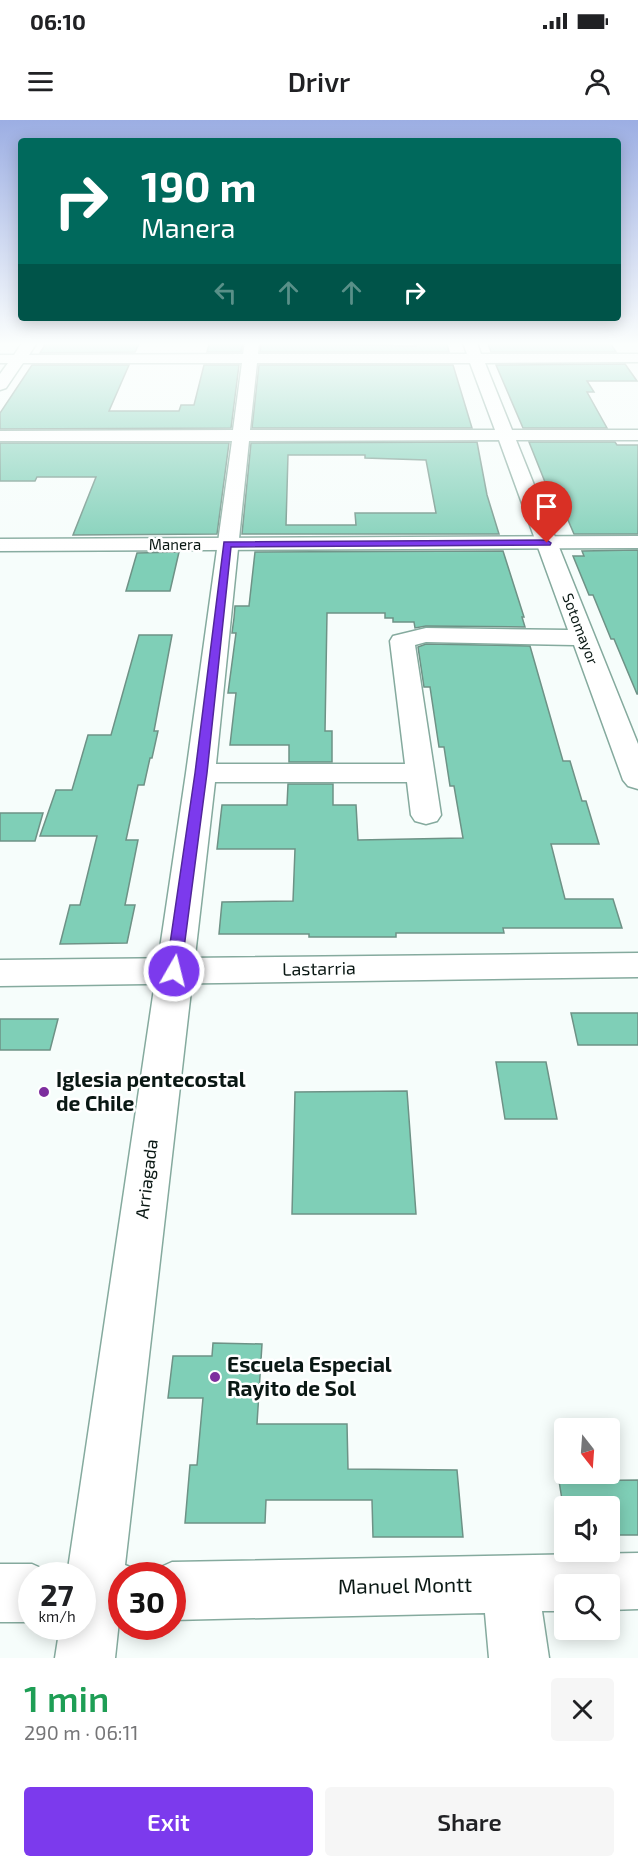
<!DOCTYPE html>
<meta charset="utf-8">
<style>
body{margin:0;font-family:"Exo 2",sans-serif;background:#f6f6f6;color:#202124;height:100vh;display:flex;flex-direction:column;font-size:22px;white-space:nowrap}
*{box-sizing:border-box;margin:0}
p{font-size:20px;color:#757577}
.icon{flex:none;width:33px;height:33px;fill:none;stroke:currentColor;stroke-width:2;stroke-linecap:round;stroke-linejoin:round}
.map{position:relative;height:1538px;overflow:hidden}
.panel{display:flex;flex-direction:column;background:#fff;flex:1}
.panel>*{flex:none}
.top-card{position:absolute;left:18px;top:18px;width:603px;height:183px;border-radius:6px;box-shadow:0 3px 15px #0003;background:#00695c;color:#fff;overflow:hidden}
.needle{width:39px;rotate:163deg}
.tools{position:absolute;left:554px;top:1298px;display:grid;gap:12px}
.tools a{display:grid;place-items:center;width:66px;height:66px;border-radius:6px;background:#fff;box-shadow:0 3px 15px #0003;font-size:30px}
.speed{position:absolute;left:18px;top:1442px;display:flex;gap:12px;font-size:30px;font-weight:700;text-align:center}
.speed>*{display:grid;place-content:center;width:78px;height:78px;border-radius:50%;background:#fff;box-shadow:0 3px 15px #0003;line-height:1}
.speed small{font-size:15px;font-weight:400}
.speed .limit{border:9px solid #d22;background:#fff;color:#111}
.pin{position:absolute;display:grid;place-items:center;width:51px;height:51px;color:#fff;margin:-62px -26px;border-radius:50% 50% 50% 0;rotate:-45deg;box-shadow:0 0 6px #0007}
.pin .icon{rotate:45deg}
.me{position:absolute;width:66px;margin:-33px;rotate:8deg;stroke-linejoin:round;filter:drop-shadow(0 0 4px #0008)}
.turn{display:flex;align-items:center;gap:21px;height:126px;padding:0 24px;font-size:27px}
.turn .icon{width:78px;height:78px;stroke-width:2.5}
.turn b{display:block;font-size:42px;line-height:51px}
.lanes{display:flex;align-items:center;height:57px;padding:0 24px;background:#0003;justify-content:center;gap:30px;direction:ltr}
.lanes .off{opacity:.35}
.round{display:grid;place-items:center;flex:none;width:63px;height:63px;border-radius:6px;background:#f6f6f6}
.summary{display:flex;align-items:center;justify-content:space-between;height:102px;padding:0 24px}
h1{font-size:36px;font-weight:600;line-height:45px;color:#1e9e55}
.button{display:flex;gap:12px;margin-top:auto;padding:12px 24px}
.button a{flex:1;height:69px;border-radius:6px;background:#7c3aed;color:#fff;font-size:24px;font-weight:600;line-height:69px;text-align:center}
.button a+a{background:#f6f6f6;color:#202124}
.status{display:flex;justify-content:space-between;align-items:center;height:42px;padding:0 30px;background:#fff;direction:ltr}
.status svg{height:16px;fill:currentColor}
header{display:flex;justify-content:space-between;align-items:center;height:78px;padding:0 24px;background:#fff;font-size:27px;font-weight:600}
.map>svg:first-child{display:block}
</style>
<div class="status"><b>06:10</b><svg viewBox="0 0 49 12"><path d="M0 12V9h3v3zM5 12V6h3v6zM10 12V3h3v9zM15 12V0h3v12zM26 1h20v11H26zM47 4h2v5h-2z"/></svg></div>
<header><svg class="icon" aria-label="menu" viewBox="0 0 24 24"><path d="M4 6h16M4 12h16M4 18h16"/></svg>Drivr<svg class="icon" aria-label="person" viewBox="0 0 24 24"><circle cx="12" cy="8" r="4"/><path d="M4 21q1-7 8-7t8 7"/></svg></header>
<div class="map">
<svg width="638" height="1538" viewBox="0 0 638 1538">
<rect width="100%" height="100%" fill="#f6fdfb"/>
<g fill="#7fcfb7" stroke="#6e9286" stroke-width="1.5" fill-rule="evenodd">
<polygon points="46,223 76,224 139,224 135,232 40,233"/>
<polygon points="212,223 243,223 241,232 207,232 209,224"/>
<polygon points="261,223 416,226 415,223 447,223 449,232 260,232"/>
<polygon points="488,224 611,224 616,232 491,232"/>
<polygon points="625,244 637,261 587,261 594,272 587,272 607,308 523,308 496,245"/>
<polygon points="32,245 129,245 109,291 179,291 181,285 194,285 204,245 239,245 231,308 0,309 0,293"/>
<polygon points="259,245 453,245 472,308 252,308"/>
<path d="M 477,322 L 487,375 L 499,414 L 242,414 L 251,323 ZM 288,335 L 365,335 L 365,338 L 426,340 L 436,393 L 355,393 L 356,405 L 286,405 Z"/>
<polygon points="529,322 615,322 617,325 638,325 638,414 574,414 556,372 549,372"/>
<polygon points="0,323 229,323 217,414 73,415 96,357 37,357 35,361 0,361"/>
<polygon points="638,430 638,574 637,574 614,519 611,519 593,475 589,475 573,436 584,436 582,431"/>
<polygon points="503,431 524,497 522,497 525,507 426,506 415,508 414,502 393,502 393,498 385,498 385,493 327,493 325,611 332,611 332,642 289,642 289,625 230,625 236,573 228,573 236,513 232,513 234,498 235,486 249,486 255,432"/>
<polygon points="179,432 170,471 126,471 137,433"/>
<polygon points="139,515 172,515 154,611 158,611 152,638 150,638 144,665 138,665 126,720 138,720 125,785 135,785 127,823 60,824 70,785 80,785 97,716 40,716 56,670 72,670 88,615 111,615"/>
<polygon points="426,524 530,526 563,641 570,641 582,681 586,681 599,724 551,724 565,779 613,779 622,808 503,808 504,813 396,813 396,817 309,817 309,814 219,814 222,782 293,781 295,729 217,729 222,685 287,685 288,664 333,664 333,685 356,685 358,720 463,718 454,666 450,666 444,627 439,627 430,567 424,567 418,527"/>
<polygon points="0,693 43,693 35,721 0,721"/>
<polygon points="571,893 638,893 638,925 578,925"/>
<polygon points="0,899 58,899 50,930 0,930"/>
<polygon points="496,942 546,942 557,999 505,999"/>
<polygon points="407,971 416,1094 292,1094 295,972"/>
<polygon points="213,1223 262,1224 257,1304 347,1304 348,1349 457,1350 463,1417 373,1417 372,1380 266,1380 265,1403 185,1403 190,1345 197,1345 203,1278 168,1278 173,1236 212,1236"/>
<polygon points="638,1360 638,1415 609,1415 609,1386 564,1386 564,1392 559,1361"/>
</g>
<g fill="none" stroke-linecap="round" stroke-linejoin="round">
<g stroke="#85aa9e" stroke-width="3">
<g id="minor">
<path d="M 22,223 L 36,224 L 29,235 L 243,234 L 245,223 L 259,223 L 258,234 L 467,234 L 463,223 L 477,223 L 481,234 L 638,234 L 638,242 L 485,243 L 512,310 L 638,310 L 638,320 L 516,320 L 638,624 L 638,669 L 628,666 L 623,660 L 574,525 L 426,522 L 415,525 L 441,695 L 437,701 L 426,704 L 415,701 L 411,695 L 407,662 L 215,662 L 125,1445 L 142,1452 L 144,1455 L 122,1455 L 122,1501 L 119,1501 L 115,1538 L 55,1538 L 60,1506 L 82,1506 L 82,1455 L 60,1455 L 68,1449 L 186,653 L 232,321 L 0,321 L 0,311 L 233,310 L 242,243 L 23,243 L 6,268 L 0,270 L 0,254 L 8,243 L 0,243 L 0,235 L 14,235 ZM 257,243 L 470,243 L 495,310 L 250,310 ZM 499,320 L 568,510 L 426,508 L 393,516 L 390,521 L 405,644 L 216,644 L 249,321 Z"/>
<polygon points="638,1433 638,1489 609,1490 609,1464 564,1464 564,1491 542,1491 549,1538 489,1538 485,1493 172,1500 172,1455 150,1455 152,1451 172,1442"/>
<polygon points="0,1444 32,1444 52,1453 53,1455 32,1455 32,1502 0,1502"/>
</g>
</g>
<g stroke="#85aa9e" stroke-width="3">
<g id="major">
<polygon points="638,416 638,428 0,431 0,419"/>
<polygon points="638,833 638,857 0,866 0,840"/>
</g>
</g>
<use href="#minor" fill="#fff" fill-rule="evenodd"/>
<use href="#major" fill="#fff" fill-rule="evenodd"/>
</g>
<linearGradient id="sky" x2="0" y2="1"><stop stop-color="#9caee3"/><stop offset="0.51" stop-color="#fbfefd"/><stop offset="1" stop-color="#fbfefd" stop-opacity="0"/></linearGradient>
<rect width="638" height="438" fill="url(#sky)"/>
<polygon fill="#7c3aed" stroke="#51269a" stroke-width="1.5" points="547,420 551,423 550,425 231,427 207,653 181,851 179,854 169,854 166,851 195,653 224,422"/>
<g fill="#7d2e9e" stroke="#fff" stroke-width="2">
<circle cx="44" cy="972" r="6"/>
<circle cx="215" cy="1257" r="6"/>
</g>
<g text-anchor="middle" stroke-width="5" stroke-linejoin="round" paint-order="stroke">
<g font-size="15" fill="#0a1814" stroke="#fff">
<text x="175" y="430">Manera</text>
<text transform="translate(580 509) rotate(69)" y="5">Sotomayor</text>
</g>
<g font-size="18" fill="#0a1814" stroke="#fff">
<text transform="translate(319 849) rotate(-1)" y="6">Lastarria</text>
<text transform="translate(147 1059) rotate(-83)" y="6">Arriagada</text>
</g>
<g font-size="21" font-weight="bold" fill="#0a1814" stroke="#fff" text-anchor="start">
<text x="56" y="967">Iglesia pentecostal<tspan x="56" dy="24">de Chile</tspan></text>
<text x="227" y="1252">Escuela Especial<tspan x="227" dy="24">Rayito de Sol</tspan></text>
</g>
<g font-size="21" fill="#0a1814" stroke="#fff">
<text transform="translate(405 1466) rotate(-1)" y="7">Manuel Montt</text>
</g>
</g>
</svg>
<div class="tools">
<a><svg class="needle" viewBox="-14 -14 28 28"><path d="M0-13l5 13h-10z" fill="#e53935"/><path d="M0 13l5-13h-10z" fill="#757577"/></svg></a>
<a><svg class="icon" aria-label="sound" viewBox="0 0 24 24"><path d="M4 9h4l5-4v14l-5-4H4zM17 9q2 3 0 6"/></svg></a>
<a><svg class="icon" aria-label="search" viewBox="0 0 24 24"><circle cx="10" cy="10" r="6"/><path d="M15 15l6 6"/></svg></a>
</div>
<div class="speed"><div>27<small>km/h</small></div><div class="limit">30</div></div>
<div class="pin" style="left:547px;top:423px;background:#d93025"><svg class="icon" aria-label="arrive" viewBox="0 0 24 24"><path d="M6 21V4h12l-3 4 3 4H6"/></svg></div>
<svg class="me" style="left:174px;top:851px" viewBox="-20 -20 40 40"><circle r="17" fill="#7c3aed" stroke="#fff" stroke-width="3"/><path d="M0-11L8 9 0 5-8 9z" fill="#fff"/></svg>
<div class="top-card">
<div class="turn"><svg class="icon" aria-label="right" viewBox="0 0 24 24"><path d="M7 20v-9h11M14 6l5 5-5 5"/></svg><div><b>190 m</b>Manera</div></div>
<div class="lanes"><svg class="icon off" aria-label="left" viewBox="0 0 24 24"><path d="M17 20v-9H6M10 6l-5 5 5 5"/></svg><svg class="icon off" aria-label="ahead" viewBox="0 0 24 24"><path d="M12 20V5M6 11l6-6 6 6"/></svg><svg class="icon off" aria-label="ahead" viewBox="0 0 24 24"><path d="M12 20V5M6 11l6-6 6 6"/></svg><svg class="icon" aria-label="right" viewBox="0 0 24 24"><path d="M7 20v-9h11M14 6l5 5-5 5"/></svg></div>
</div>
</div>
<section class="panel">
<div class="summary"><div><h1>1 min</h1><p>290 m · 06:11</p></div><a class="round"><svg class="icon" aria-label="close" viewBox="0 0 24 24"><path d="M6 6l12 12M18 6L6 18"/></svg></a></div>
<div class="button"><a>Exit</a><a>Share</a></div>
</section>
